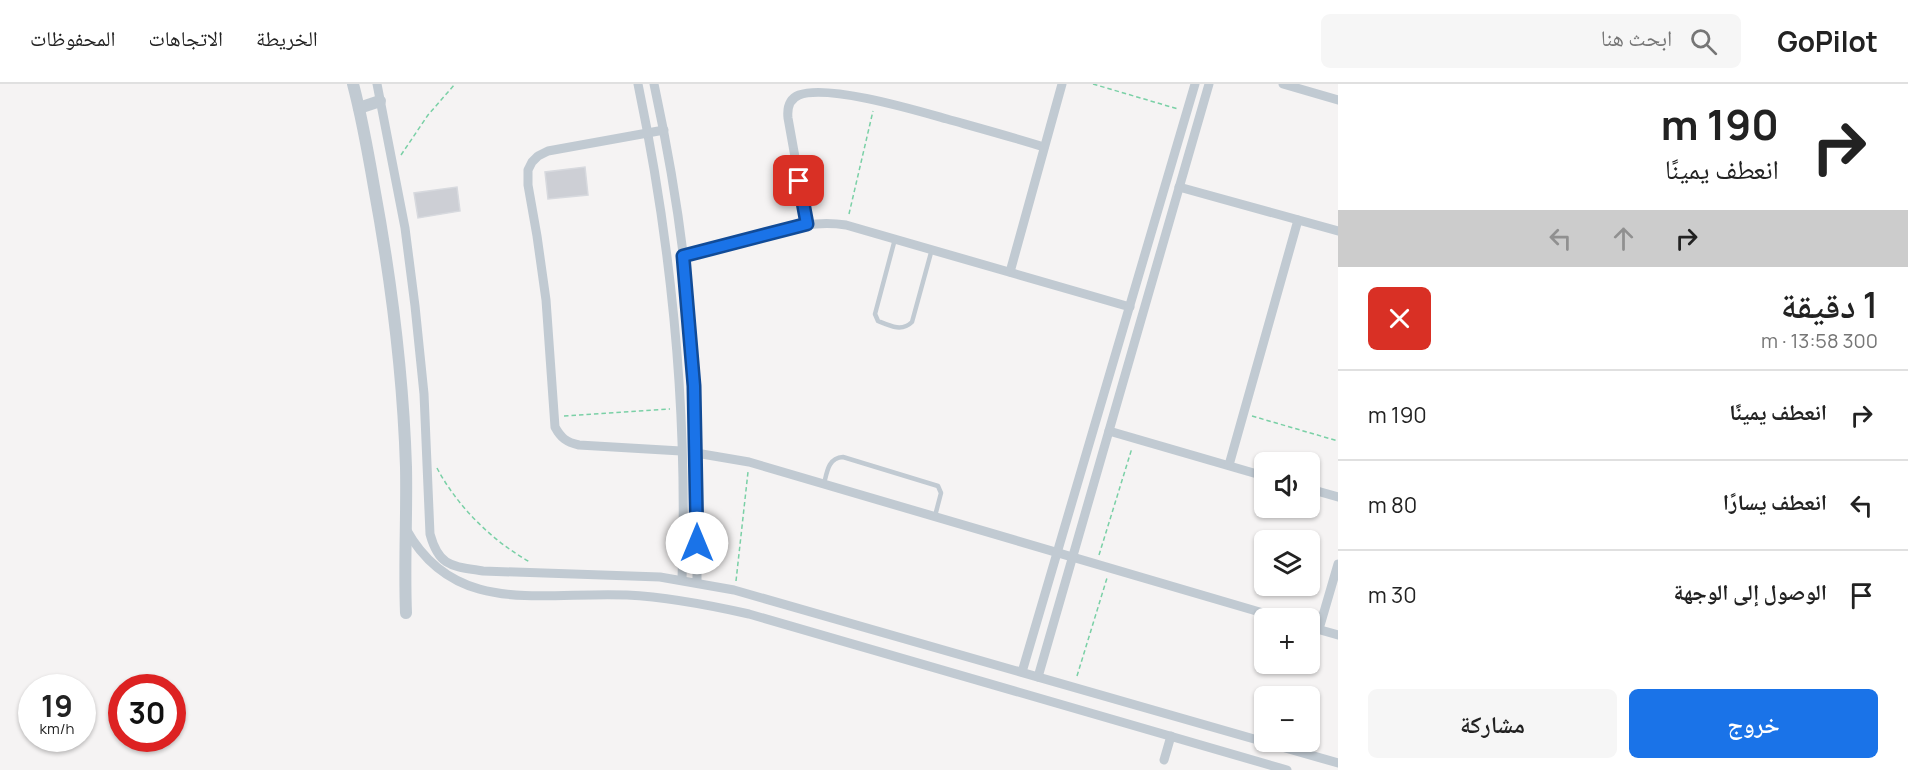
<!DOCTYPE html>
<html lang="ar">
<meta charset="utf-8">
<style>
body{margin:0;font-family:Manrope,"Noto Naskh Arabic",sans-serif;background:#f6f6f6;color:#222;direction:rtl;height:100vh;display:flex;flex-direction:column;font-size:22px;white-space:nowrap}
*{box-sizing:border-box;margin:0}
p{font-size:20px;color:#767676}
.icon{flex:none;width:33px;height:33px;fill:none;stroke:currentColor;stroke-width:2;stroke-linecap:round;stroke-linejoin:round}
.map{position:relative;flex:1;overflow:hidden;direction:ltr}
.details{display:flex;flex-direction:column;background:#fff;width:570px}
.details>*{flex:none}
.guide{background:#fff;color:#222;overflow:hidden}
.tools{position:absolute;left:1254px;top:368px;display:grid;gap:12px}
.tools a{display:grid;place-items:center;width:66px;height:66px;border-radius:9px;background:#fff;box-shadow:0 2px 4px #0004;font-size:30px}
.speed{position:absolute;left:18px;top:590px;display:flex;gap:12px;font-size:30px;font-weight:700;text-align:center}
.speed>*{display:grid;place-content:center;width:78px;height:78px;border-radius:50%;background:#fff;box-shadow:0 2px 4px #0004;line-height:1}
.speed small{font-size:15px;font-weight:400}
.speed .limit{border:9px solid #d22;background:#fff;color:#111}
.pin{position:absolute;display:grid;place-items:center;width:51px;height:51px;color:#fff;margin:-26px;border-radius:12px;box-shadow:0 3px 9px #0006}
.me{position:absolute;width:66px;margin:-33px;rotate:0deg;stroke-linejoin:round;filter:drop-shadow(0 0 4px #0008)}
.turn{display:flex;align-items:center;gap:21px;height:126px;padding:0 30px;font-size:27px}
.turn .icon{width:78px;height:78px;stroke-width:2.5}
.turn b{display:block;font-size:42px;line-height:51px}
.lanes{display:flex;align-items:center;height:57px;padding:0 30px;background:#0003;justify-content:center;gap:30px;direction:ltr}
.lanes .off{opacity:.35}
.round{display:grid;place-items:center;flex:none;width:63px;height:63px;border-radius:9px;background:#f6f6f6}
.head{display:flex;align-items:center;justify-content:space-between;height:102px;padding:0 30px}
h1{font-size:36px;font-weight:600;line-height:45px}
.action{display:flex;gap:12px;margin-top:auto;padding:12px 30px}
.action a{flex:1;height:69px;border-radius:9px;background:#1a73e8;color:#fff;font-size:24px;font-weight:600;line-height:69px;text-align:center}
.action a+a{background:#f6f6f6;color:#222}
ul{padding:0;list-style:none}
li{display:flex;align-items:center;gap:18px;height:90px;padding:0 30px;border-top:2px solid #e0e0e0}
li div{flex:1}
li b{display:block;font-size:22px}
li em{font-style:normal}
header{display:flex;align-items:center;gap:36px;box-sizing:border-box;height:84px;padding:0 30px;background:#fff;border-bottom:2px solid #e0e0e0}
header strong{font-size:28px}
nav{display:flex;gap:33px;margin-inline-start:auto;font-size:21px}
.search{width:420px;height:54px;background:#f6f6f6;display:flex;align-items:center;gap:15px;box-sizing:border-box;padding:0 21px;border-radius:9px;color:#767676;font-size:22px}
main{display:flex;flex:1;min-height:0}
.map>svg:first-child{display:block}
</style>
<header>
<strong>GoPilot</strong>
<div class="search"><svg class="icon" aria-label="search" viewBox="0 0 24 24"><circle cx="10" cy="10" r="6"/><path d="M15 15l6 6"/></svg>ابحث هنا</div>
<nav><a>الخريطة</a><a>الاتجاهات</a><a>المحفوظات</a></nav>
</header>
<main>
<section class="details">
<div class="guide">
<div class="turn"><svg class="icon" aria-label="right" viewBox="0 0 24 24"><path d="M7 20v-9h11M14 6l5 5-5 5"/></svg><div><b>190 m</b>انعطف يمينًا</div></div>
<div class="lanes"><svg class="icon off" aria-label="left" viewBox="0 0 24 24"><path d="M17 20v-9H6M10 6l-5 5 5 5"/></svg><svg class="icon off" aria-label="ahead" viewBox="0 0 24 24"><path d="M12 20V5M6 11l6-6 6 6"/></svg><svg class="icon" aria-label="right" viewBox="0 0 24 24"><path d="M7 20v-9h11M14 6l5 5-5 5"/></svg></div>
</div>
<div class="head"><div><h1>1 دقيقة</h1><p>300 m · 13:58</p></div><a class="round" style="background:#d93025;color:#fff"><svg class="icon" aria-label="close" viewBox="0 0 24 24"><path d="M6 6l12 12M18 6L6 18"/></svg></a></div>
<ul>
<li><svg class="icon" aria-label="right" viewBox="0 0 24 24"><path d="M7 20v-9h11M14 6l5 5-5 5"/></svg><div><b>انعطف يمينًا</b></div><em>190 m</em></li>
<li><svg class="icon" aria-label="left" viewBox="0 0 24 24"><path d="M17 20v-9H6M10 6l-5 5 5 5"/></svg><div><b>انعطف يسارًا</b></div><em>80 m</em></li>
<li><svg class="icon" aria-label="arrive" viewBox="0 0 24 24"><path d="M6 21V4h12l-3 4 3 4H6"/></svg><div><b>الوصول إلى الوجهة</b></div><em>30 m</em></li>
</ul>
<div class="action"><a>خروج</a><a>مشاركة</a></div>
</section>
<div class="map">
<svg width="1338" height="686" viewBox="0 0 1338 686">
<rect width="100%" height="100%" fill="#f5f3f3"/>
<g fill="#cdcfd5" stroke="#d7d9de" stroke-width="1.5">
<polygon points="585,83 588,111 548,115 545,88"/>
<polygon points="457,103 460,127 418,134 414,109"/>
</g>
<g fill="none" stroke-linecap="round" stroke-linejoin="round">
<g stroke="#7ad0a6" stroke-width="1.5" stroke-dasharray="4.5 3" stroke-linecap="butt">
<polyline points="1093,0 1178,25"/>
<polyline points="401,71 428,31 455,0"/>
<polyline points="849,130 873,27"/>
<polyline points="564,332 670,325"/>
<polyline points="1252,332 1338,357"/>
<path d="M 437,384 C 457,422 492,457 530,478"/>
<polyline points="1099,471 1132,364"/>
<polyline points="736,497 748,388"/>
<polyline points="1077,592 1107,494"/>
</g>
<g stroke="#c1cad2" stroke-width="4.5">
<path d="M 895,155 L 875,230 L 878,237 C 890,242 902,248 912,238 L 932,165"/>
<path d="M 824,400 C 827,388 828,374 843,373 L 938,402 L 941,409 L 935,432"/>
</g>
<g stroke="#c1cad2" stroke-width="9">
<path d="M 377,0 L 405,144 L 415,222 L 424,310 L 430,450 C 439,483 452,482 483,487 L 660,493 L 734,506 L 1338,679"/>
<path d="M 638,0 C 672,163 688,330 682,496"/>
<path d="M 654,0 C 671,79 684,158 690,239 C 697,325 697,412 697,498"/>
<polyline points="1283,0 1338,16"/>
<path d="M 664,46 L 548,67 L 538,72 L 532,78 L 528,86 L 528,101 L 537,152 L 546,216 L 555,343 C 561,354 566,358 579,361 L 681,367"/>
<polyline points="1179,103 1338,147"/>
<path d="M 807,140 L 788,34 C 787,24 789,15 799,11 C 828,0 915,26 947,35 C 979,44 1012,53 1044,63"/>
<path d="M 683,172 C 709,165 734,159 760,152 C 789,144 815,136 846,141 L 1130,223"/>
<polyline points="1010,188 1062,0"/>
<polyline points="1109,347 1264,392"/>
<polyline points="696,369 749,378 1280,534"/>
<polyline points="1229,381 1298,136"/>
<polyline points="1310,405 1338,413"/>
<path d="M 406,445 C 455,534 543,507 627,511 C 668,513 709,521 749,530 L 1287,686"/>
<polyline points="1310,543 1338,551"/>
<polyline points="1319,545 1338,480"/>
<polyline points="1022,588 1195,0"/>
<polyline points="1038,593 1209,0"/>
<polyline points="1164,676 1171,652"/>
</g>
<g stroke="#c1cad2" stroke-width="12">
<path d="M 353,0 C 362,34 368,68 374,103 C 391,195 403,289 406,383 C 407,431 404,480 406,529"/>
<polyline points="359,24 380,17"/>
</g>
</g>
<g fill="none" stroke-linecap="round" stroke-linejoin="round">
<g stroke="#114b97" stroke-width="15">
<polyline id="route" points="697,459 694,302 683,172 807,140 799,97"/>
</g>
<use href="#route" stroke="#1a73e8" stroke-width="10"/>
</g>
</svg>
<div class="tools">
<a><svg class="icon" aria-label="sound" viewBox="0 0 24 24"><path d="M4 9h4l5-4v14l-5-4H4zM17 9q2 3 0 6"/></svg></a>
<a><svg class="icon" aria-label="layers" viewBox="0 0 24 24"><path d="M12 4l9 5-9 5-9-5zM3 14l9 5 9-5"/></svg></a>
<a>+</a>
<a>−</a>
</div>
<div class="speed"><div>19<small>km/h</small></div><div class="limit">30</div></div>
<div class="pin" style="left:799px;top:97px;background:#d93025"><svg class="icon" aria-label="arrive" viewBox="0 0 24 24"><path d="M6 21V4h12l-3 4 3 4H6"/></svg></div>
<svg class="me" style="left:697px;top:459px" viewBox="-20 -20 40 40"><circle r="19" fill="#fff"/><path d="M0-13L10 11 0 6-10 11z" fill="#1a73e8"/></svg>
</div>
</main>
